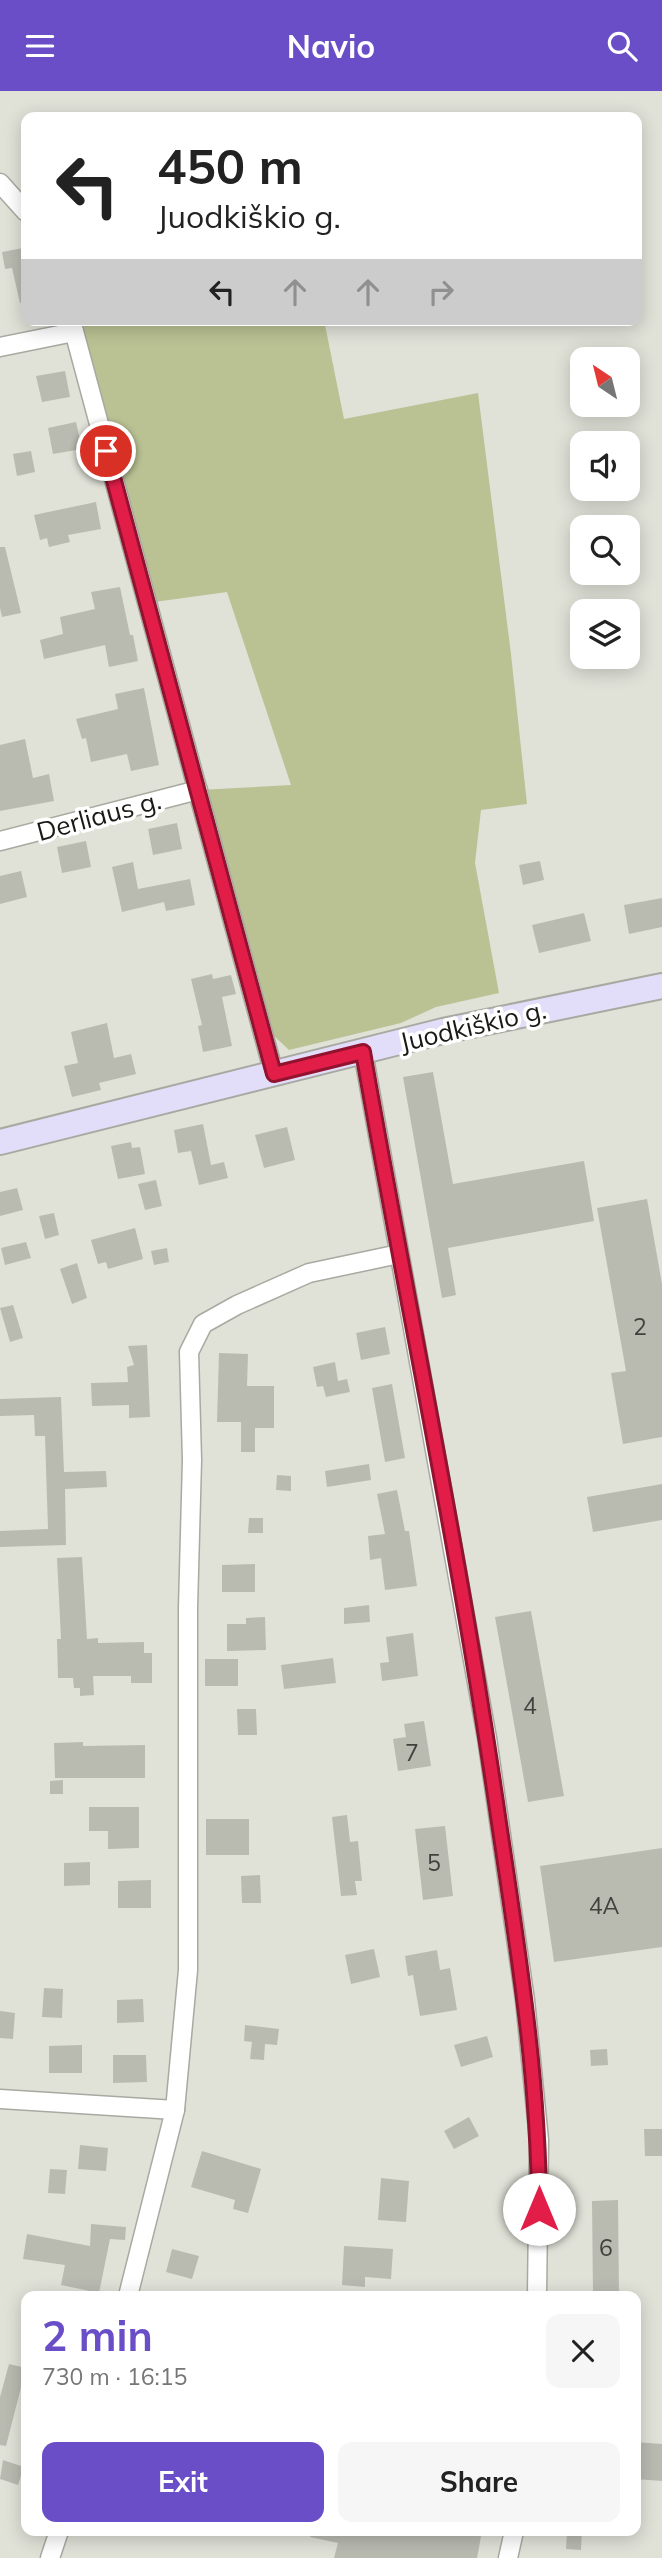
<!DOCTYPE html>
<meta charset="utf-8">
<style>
body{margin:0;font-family:Mulish,sans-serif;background:#f6f6f6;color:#222;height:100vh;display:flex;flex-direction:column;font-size:26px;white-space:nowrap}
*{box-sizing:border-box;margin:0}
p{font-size:23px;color:#767676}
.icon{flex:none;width:38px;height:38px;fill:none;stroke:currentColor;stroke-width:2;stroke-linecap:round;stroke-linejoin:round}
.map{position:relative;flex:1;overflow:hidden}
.panel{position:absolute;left:21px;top:2200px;width:620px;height:245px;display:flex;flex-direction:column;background:#fff;border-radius:14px;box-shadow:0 4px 18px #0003}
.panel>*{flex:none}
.hud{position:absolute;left:21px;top:21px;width:621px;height:214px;border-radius:14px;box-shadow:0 4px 18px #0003;background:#fff;color:#222;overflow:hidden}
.needle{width:46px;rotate:325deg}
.controls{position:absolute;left:570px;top:256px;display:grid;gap:14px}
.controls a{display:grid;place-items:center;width:70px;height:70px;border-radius:14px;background:#fff;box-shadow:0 4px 18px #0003;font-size:35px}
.pin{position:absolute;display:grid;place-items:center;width:60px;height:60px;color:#fff;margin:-30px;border:4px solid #fff;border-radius:50%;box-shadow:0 2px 7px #0007}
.me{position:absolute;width:77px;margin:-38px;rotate:0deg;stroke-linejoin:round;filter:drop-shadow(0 0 5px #0008)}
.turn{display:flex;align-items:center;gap:24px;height:147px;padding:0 21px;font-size:32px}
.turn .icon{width:91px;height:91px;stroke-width:2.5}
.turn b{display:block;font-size:49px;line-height:60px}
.lanes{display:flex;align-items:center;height:66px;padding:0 21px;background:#0003;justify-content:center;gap:35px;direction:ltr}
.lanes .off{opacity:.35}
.round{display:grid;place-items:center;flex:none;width:74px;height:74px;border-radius:14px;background:#f6f6f6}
.overview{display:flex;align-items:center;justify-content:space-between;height:119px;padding:0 21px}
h1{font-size:42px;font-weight:700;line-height:52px;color:#694ec7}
.button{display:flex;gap:14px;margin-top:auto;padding:14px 21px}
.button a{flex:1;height:80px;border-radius:14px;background:#694ec7;color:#fff;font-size:28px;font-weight:700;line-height:80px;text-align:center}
.button a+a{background:#f6f6f6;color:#222}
header{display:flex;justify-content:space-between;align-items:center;height:91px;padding:0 21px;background:#694ec7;color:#fff;font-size:32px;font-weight:700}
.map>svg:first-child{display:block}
</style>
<header><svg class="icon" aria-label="menu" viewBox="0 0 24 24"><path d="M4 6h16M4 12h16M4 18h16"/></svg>Navio<svg class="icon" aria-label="search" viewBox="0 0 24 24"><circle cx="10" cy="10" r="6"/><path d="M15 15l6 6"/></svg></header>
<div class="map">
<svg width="662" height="2467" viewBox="0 0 662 2467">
<rect width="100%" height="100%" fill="#e0e2d8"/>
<polygon fill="#bac294" points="70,229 324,229 344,328 478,302 511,563 527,713 481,719 475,772 499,902 436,916 401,932 289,959 273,944 198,699 291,694 227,501 147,512"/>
<g fill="#b9bbb1">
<polygon points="23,157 26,173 26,212 20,212 12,177 5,178 2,161"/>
<polygon points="65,280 70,306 42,311 36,285"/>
<polygon points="76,331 82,358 53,363 48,337"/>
<polygon points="31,360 35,381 17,385 13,363"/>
<polygon points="96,411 101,438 68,444 70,451 49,456 47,447 40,449 34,424"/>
<polygon points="0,456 5,456 21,522 2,526 0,517"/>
<polygon points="120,496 130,544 133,544 138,570 109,576 105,554 44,568 40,549 63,543 60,526 95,518 91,501"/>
<polygon points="144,597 159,674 131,680 127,663 91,671 86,647 82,648 76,628 118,618 115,603"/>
<polygon points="25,648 33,687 49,683 54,710 0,720 0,654"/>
<polygon points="177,732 182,758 153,764 148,738"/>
<polygon points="86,750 91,776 62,782 57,756"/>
<polygon points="540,770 544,789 523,794 519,774"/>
<polygon points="133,771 138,798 190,788 195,814 166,820 164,811 122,821 112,776"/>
<polygon points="21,780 27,806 0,813 0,785"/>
<polygon points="662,807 662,836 629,843 624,814"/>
<polygon points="584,822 591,850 539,862 532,834"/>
<polygon points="212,883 213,888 231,884 236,903 222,906 232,955 203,961 198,935 202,934 191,888"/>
<polygon points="107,932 114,967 131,963 136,983 99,992 101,999 72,1006 64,975 78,972 71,941"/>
<polygon points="433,981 453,1093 584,1070 594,1130 448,1157 456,1204 442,1207 403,986"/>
<polygon points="203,1033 211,1074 224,1071 228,1087 199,1094 191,1060 178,1062 174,1039"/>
<polygon points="287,1036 295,1069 264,1077 255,1044"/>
<polygon points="131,1051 132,1057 140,1056 145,1083 118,1088 111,1055"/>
<polygon points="156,1089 162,1115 145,1119 138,1093"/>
<polygon points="17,1097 23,1119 0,1125 0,1101"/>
<polygon points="647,1108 662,1193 662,1346 623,1353 611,1282 626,1280 597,1117"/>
<polygon points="54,1122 59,1144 45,1148 39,1125"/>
<polygon points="135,1137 143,1168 108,1178 106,1171 98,1173 91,1149"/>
<polygon points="26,1151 31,1167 5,1174 1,1157"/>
<polygon points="167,1157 169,1171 154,1174 151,1160"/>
<polygon points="77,1172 87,1207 72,1213 60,1178"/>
<polygon points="13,1214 23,1247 10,1251 0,1217"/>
<polygon points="385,1236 390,1263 361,1269 356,1242"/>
<polygon points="147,1254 150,1326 129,1327 129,1314 92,1315 91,1292 128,1291 127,1276 134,1274 128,1255"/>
<polygon points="219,1262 248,1263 247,1295 274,1295 274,1337 255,1337 255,1361 241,1361 241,1331 217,1331"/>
<polygon points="335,1271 338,1290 347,1288 350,1301 326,1306 323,1295 317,1296 313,1276"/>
<polygon points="392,1293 405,1367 385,1371 372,1297"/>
<polygon points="61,1306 64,1381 106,1380 107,1396 65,1398 66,1454 0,1456 0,1440 48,1438 45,1345 35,1345 34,1324 0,1325 0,1308"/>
<polygon points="369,1373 371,1389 327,1396 325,1380"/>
<polygon points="277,1384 291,1385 291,1400 276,1399"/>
<polygon points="662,1393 662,1429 593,1441 587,1406"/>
<polygon points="397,1399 405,1440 409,1440 417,1495 385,1499 381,1467 370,1469 368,1445 385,1443 377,1403"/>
<polygon points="249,1427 263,1427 263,1442 248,1442"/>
<polygon points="82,1466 87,1548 98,1547 98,1552 144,1551 144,1562 152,1562 152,1592 131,1592 131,1585 93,1585 94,1604 80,1605 80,1597 74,1597 73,1587 58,1587 57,1548 61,1548 57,1467"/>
<polygon points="255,1473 255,1501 222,1501 222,1474"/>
<polygon points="369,1514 370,1531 344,1533 344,1517"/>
<polygon points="531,1520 564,1705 528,1711 495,1526"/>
<polygon points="265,1526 266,1559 227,1560 227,1533 246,1533 246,1527"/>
<polygon points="413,1542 418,1585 382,1590 380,1572 389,1571 386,1546"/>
<polygon points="333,1567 336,1592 284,1598 281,1574"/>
<rect x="205" y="1568" width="33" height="27"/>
<polygon points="237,1618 256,1618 257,1644 238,1644"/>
<polygon points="424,1630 431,1675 398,1680 393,1648 406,1646 404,1633"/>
<polygon points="83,1651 83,1655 145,1654 145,1687 55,1687 54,1652"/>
<polygon points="63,1689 63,1703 50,1703 50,1690"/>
<polygon points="89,1716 139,1716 139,1757 108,1758 108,1740 89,1740"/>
<polygon points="347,1724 350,1751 358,1750 362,1790 355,1790 357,1804 341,1805 332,1726"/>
<rect x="206" y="1728" width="43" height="36"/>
<polygon points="445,1735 453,1805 423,1809 415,1738"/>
<polygon points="662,1757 662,1856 554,1871 540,1775"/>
<polygon points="90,1771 90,1794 64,1795 64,1772"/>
<polygon points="260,1784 261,1812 242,1812 241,1785"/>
<polygon points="151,1789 151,1817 118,1817 118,1790"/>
<polygon points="374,1858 380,1886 351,1893 345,1864"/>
<polygon points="437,1859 440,1879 450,1877 457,1919 420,1925 413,1884 408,1885 405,1865"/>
<polygon points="44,1897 63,1898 62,1927 42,1926"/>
<polygon points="143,1908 144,1931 117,1932 117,1909"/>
<polygon points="0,1920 15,1922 13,1948 0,1947"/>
<polygon points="245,1934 279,1938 277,1954 265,1953 264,1969 250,1968 252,1951 244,1950"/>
<polygon points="487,1945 493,1966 461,1976 454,1954"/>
<polygon points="82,1954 82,1982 49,1982 49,1955"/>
<polygon points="607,1958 608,1974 591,1975 590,1959"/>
<polygon points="113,1964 146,1964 147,1991 113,1992"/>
<polygon points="469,2026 479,2045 454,2058 444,2040"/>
<polygon points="644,2038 662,2038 662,2065 645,2065"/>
<polygon points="80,2054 108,2057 106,2080 78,2078"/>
<polygon points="202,2060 261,2078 248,2122 233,2118 235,2109 191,2096"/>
<polygon points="50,2078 67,2079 65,2103 48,2102"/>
<polygon points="381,2087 409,2090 406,2131 378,2129"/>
<polygon points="618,2109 619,2205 593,2205 592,2110"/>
<polygon points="91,2133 126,2136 125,2149 110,2148 99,2202 61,2194 65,2174 23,2168 27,2143 90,2155"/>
<polygon points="344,2155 393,2158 391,2188 365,2186 365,2196 342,2194"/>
<polygon points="172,2158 199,2165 192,2188 166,2181"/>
<polygon points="9,2273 26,2277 6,2355 0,2354 0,2306"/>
<polygon points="635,2351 662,2353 662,2390 635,2388"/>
<polygon points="3,2369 24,2376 18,2394 0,2388"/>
<polygon points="311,2440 482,2440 477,2467 334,2467 338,2452 310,2446"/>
<polygon points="567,2440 582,2440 581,2459 566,2458"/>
</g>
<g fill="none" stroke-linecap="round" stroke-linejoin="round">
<g stroke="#a8a9a0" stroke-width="21">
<g id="street">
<polyline points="0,92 26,121"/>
<polyline points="71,229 274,983"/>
<polyline points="0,256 74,241"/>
<polyline points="0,750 198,699"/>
<polyline points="363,961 487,1647 525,1909 539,2049 537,2205"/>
<polyline points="0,2008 175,2019"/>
<polyline points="128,2205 175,2019 188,1879 188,1517 192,1369 189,1261 203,1233 237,1214 309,1182 399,1163"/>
<polyline points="50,2467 59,2440"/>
<polyline points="508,2467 514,2440"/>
</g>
</g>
<g stroke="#a8a9a0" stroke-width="28">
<polyline id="secondary" points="0,1051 443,940 662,895"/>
</g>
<use href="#street" stroke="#fff" stroke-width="18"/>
<use href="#secondary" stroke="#e2defa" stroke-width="24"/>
</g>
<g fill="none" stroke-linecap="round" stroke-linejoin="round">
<g stroke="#92132f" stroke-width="18">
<path id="route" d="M 106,360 L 274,983 L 363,961 C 408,1218 462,1474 499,1732 C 518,1860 539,1988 539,2118"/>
</g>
<use href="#route" stroke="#e11d48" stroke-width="12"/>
</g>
<g text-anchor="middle" stroke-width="7" stroke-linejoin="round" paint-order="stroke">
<g font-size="23" fill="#41423d">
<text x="640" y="1244">2</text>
<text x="530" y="1623">4</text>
<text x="412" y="1670">7</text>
<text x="434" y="1780">5</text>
<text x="604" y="1823">4A</text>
<text x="606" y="2165">6</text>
</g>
<g font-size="26" fill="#191a16" stroke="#fff">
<text transform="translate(99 725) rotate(-15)" y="9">Derliaus g.</text>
<text transform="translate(473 935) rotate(-13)" y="9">Juodkiškio g.</text>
</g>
</g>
</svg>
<div class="controls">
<a><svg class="needle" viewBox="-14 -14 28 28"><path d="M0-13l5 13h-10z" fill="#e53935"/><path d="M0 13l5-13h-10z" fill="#767676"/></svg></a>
<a><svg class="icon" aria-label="sound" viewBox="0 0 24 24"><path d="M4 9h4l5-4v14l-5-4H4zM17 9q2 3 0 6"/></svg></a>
<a><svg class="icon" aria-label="search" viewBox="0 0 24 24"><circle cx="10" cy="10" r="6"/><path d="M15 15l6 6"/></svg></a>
<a><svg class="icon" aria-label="layers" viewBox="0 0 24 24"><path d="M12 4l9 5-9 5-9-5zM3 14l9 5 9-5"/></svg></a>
</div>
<div class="pin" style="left:106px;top:360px;background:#d93025"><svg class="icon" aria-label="arrive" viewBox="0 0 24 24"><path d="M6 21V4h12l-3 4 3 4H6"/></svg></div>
<svg class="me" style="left:539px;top:2118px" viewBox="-20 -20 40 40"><circle r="19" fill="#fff"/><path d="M0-13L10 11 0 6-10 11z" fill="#e11d48"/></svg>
<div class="hud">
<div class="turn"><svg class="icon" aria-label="left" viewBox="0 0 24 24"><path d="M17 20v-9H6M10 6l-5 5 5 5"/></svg><div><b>450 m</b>Juodkiškio g.</div></div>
<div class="lanes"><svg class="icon" aria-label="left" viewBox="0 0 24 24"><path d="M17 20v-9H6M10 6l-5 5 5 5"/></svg><svg class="icon off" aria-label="ahead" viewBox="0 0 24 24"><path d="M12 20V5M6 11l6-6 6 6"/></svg><svg class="icon off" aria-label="ahead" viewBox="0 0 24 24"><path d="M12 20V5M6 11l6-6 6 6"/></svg><svg class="icon off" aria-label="right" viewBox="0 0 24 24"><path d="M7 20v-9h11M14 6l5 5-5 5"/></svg></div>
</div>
<section class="panel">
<div class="overview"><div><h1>2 min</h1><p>730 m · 16:15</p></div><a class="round"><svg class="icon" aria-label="close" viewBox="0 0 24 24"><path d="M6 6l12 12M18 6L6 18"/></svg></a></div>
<div class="button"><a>Exit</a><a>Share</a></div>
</section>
</div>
